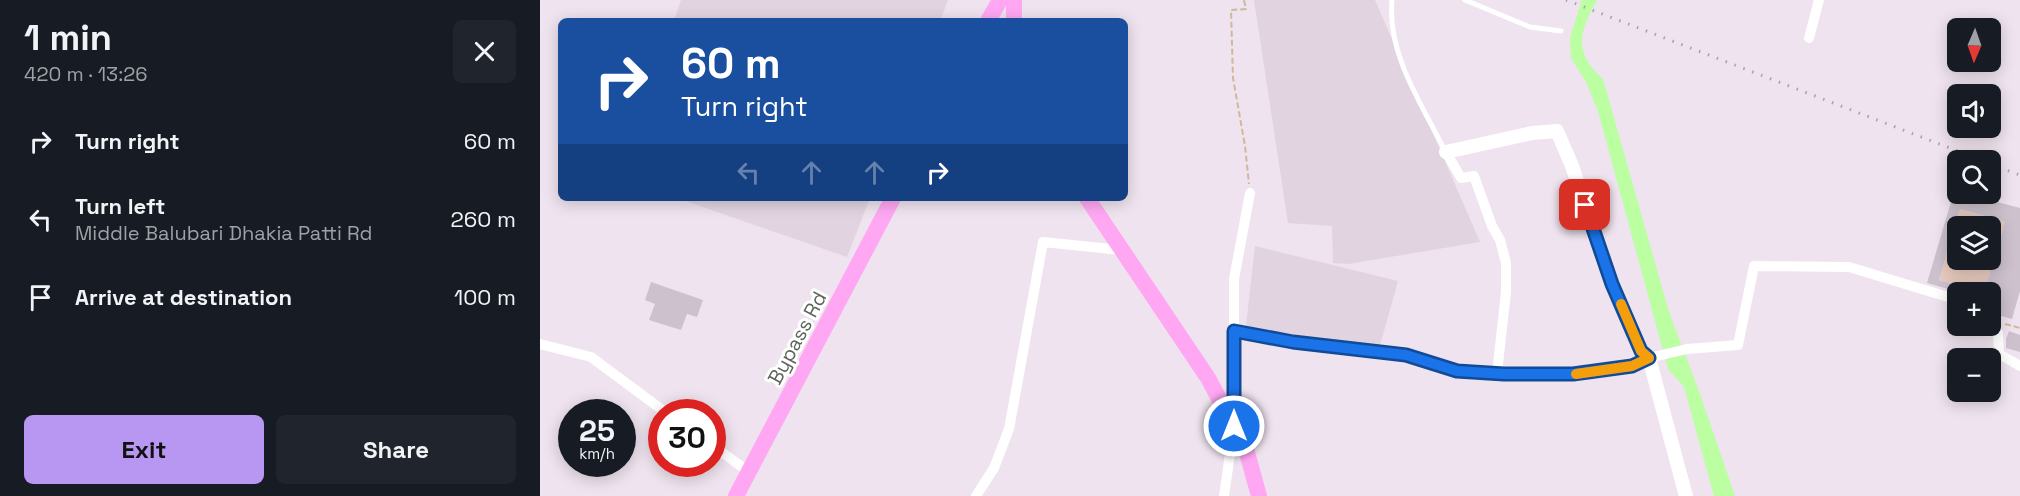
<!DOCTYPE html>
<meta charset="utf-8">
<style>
body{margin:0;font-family:"Space Grotesk",sans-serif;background:#20242c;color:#f1f3f6;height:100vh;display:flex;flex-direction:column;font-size:22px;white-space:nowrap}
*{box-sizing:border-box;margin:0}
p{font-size:20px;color:#9ea1a6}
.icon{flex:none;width:33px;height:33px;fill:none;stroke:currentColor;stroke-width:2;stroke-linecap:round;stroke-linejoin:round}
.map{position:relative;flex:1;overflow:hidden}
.panel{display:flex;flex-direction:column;background:#171b24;width:540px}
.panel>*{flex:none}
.banner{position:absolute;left:18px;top:18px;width:570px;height:183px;border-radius:9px;box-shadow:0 3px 15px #0003;background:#1a4fa0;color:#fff;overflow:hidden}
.needle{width:39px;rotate:182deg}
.tools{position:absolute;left:1407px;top:18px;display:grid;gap:12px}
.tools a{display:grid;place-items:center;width:54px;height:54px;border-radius:9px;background:#171b24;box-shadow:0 3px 15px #0003;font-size:30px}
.speed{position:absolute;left:18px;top:399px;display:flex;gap:12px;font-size:30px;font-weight:700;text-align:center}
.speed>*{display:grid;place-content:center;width:78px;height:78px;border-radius:50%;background:#171b24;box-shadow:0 3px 15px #0003;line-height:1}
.speed small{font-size:15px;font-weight:400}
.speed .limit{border:9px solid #d22;background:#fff;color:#111}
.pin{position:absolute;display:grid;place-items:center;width:51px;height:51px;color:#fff;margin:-26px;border-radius:12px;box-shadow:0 3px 9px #0006}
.me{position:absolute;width:66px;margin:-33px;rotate:0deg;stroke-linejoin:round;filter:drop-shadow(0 0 4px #0008)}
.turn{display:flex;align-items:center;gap:21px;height:126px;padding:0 24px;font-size:27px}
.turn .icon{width:78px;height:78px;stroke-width:2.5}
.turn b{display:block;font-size:42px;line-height:51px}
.lanes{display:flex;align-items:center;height:57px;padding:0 24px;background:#0003;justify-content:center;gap:30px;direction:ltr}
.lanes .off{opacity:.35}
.round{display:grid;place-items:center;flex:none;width:63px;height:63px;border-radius:9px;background:#20242c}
.overview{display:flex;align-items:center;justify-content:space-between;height:102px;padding:0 24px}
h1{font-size:36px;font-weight:600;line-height:45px}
.cta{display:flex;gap:12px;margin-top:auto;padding:12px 24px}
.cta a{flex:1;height:69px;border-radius:9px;background:#b897f3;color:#111;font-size:24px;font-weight:600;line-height:69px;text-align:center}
.cta a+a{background:#20242c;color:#f1f3f6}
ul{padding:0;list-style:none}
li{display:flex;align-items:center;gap:18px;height:78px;padding:0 24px}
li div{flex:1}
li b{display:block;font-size:22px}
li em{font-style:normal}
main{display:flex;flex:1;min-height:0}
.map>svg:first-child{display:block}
</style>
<main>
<section class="panel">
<div class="overview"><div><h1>1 min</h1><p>420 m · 13:26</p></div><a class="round"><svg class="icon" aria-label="close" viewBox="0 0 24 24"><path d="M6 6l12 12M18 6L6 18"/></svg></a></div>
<ul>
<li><svg class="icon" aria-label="right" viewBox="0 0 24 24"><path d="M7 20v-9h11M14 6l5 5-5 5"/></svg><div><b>Turn right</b></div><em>60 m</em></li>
<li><svg class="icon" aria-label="left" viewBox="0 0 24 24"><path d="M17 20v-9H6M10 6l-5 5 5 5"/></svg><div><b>Turn left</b><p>Middle Balubari Dhakia Patti Rd</p></div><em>260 m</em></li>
<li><svg class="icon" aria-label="arrive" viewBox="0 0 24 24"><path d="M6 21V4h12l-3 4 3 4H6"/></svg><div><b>Arrive at destination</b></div><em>100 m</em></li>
</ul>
<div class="cta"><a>Exit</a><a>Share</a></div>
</section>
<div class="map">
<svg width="1480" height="496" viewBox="0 0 1480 496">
<rect width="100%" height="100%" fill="#eee3ee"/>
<g fill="#e1d4e0">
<polygon points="141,0 408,0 400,21 134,21"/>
<polygon points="714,0 835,0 940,242 808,264 793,263 792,226 748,223"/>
<polygon points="137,198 330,198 307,257"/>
<polygon points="715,246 858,281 839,349 706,326"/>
</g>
<path fill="#e7cabe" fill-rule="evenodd" d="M 1423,198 L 1426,199 L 1423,210 L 1474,225 L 1463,228 L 1444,292 L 1399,280 ZM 1418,226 L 1450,226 L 1450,260 L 1418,260 Z"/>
<path fill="#bbffa2" d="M 1042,0 L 1057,0 C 1039,32 1033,52 1063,79 L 1129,312 L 1160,394 L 1195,496 L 1174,496 L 1144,387 L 1128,369 L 1058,111 L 1046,82 L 1031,58 L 1030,37 Z"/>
<g fill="#ccc1cc">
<polygon points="1427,194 1480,208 1480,291 1472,319 1454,314 1460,292 1444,292 1465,222 1420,209 1399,280 1436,290 1435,292 1419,292 1387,283 1413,195 1426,199"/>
<polygon points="111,282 163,300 157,317 147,314 141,330 109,320 115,304 105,300"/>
<polygon points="1469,331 1480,335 1480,352 1466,348 1466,339"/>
</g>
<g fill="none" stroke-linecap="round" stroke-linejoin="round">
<g stroke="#d0b99a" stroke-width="2" stroke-dasharray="6 3" stroke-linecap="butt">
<polyline points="704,0 706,9 691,10 693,78 705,146 709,184"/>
<polyline points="1465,324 1480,328"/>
</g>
<g stroke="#fff" stroke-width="5">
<path d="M 852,0 C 847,55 882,104 905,151"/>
<polyline points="925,0 990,27 1021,31"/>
</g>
<g stroke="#fff" stroke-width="10">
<polyline points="1269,38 1279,0"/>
<polyline points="906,152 921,178 934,176 952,226 960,240 966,263 966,292 957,373"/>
<polyline points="1450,322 1458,333 1459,354 1480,366"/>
<polyline points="694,331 753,342 866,355 917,371 964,374 1033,374 1092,366 1109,358 1147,349 1198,345 1214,266 1309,267 1418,300"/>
<polyline points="0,344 51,357 125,412"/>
<polyline points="172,445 209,472"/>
<polyline points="436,496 454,468 469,429 503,242 581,250"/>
<polyline points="684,496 694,426 694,279 710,193"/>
</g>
<polyline stroke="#fff" stroke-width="14" points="906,152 992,133 1017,131 1032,166 1072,284 1101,351 1109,358 1146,496"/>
<g stroke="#ffa7f3" stroke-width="16">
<polyline points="474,0 474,21"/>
<polyline points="448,21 460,0"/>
<polyline points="547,198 668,378 706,449 719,496"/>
<polyline points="196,496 353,198"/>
</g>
<g stroke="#a3a6a3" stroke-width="3" stroke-dasharray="1.5 8" stroke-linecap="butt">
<polyline points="1026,0 1441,160"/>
<polyline points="1450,164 1480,175"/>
</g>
</g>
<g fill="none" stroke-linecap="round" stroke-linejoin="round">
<g stroke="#114b97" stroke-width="15">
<polyline id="route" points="694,426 694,331 753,342 866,355 917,371 964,374 1033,374 1092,366 1109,358 1101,351 1072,284 1045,205"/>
</g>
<use href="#route" stroke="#1a73e8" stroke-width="10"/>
<polyline stroke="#f59e0b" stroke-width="10" points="1036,374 1092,366 1109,358 1101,351 1081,304"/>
</g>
<g text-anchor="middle" stroke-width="6" stroke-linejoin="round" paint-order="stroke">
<g font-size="20" fill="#5c645b" stroke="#fff">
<text transform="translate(257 338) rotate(-62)" y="7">Bypass Rd</text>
</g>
</g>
</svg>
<div class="tools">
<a><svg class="needle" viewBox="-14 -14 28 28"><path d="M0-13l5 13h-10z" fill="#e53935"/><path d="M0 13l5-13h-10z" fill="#9ea1a6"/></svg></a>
<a><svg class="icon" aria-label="sound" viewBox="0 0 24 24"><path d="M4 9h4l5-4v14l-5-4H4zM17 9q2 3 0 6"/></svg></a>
<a><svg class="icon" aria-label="search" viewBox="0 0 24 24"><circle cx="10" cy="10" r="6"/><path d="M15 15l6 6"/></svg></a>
<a><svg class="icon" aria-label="layers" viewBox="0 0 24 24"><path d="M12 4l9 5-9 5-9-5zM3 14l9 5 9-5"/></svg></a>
<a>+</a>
<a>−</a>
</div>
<div class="speed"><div>25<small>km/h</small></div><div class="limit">30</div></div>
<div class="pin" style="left:1045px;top:205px;background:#d93025"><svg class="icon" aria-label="arrive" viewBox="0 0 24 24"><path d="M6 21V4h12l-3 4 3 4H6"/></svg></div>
<svg class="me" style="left:694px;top:426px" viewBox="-20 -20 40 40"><circle r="17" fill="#1a73e8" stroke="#fff" stroke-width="3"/><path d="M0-11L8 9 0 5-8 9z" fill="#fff"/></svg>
<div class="banner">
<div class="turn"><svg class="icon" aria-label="right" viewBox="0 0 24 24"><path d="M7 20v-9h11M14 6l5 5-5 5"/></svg><div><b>60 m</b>Turn right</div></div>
<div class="lanes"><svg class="icon off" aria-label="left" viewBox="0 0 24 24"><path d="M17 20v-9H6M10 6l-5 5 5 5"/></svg><svg class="icon off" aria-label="ahead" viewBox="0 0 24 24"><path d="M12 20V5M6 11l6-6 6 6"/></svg><svg class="icon off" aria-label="ahead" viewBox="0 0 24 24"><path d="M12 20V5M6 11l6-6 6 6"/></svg><svg class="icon" aria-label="right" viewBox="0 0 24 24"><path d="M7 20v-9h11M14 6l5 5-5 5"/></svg></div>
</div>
</div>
</main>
